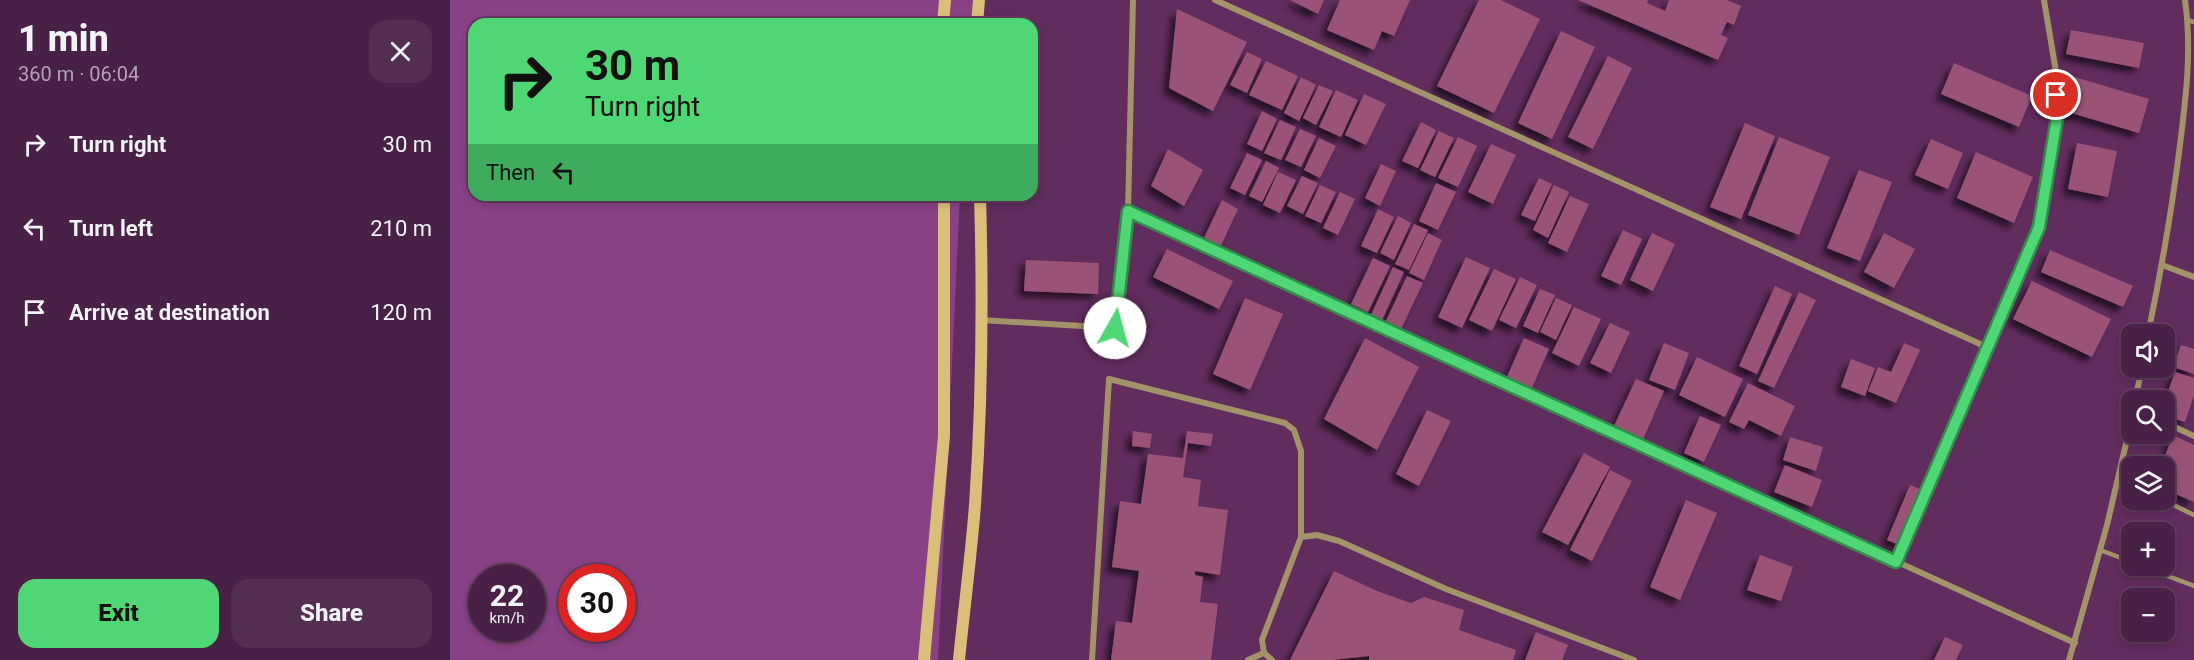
<!DOCTYPE html>
<meta charset="utf-8">
<style>
body{margin:0;font-family:Roboto,sans-serif;background:#532e51;color:#f1f3f6;height:100vh;display:flex;flex-direction:column;font-size:22px;white-space:nowrap}
*{box-sizing:border-box;margin:0}
p{font-size:20px;color:#b1a3b3}
.icon{flex:none;width:33px;height:33px;fill:none;stroke:currentColor;stroke-width:2;stroke-linecap:round;stroke-linejoin:round}
.map{position:relative;flex:1;overflow:hidden}
.panel{display:flex;flex-direction:column;background:#492146;width:450px}
.panel>*{flex:none}
.guide{position:absolute;left:18px;top:18px;width:570px;height:183px;border-radius:18px;box-shadow:0 3px 9px #0003,0 0 0 2px #613e5f;background:#4fd675;color:#111;overflow:hidden}
.tools{position:absolute;left:1671px;top:324px;display:grid;gap:12px}
.tools a{display:grid;place-items:center;width:54px;height:54px;border-radius:12px;background:#492146;box-shadow:0 3px 9px #0003,0 0 0 2px #613e5f;font-size:30px}
.speed{position:absolute;left:18px;top:564px;display:flex;gap:12px;font-size:30px;font-weight:700;text-align:center}
.speed>*{display:grid;place-content:center;width:78px;height:78px;border-radius:50%;background:#492146;box-shadow:0 3px 9px #0003,0 0 0 2px #613e5f;line-height:1}
.speed small{font-size:15px;font-weight:400}
.speed .limit{border:9px solid #d22;background:#fff;color:#111}
.pin{position:absolute;display:grid;place-items:center;width:51px;height:51px;color:#fff;margin:-26px;border:3px solid #fff;border-radius:50%;box-shadow:0 2px 6px #0007}
.me{position:absolute;width:66px;margin:-33px;rotate:7deg;stroke-linejoin:round;filter:drop-shadow(0 0 4px #0008)}
.turn{display:flex;align-items:center;gap:21px;height:126px;padding:0 18px;font-size:27px}
.turn .icon{width:78px;height:78px;stroke-width:2.5}
.turn b{display:block;font-size:42px;line-height:51px}
.then{display:flex;align-items:center;height:57px;padding:0 18px;background:#0003;gap:12px;font-size:22px}
.round{display:grid;place-items:center;flex:none;width:63px;height:63px;border-radius:18px;background:#532e51}
.head{display:flex;align-items:center;justify-content:space-between;height:102px;padding:0 18px}
h1{font-size:36px;font-weight:800;line-height:45px}
.button{display:flex;gap:12px;margin-top:auto;padding:12px 18px}
.button a{flex:1;height:69px;border-radius:18px;background:#4fd675;color:#111;font-size:24px;font-weight:800;line-height:69px;text-align:center}
.button a+a{background:#532e51;color:#f1f3f6}
ul{padding:0;list-style:none}
li{display:flex;align-items:center;gap:18px;height:84px;padding:0 18px}
li div{flex:1}
li b{display:block;font-size:22px}
li em{font-style:normal}
main{display:flex;flex:1;min-height:0}
.map>svg:first-child{display:block}
</style>
<main>
<section class="panel">
<div class="head"><div><h1>1 min</h1><p>360 m · 06:04</p></div><a class="round"><svg class="icon" aria-label="close" viewBox="0 0 24 24"><path d="M6 6l12 12M18 6L6 18"/></svg></a></div>
<ul>
<li><svg class="icon" aria-label="right" viewBox="0 0 24 24"><path d="M7 20v-9h11M14 6l5 5-5 5"/></svg><div><b>Turn right</b></div><em>30 m</em></li>
<li><svg class="icon" aria-label="left" viewBox="0 0 24 24"><path d="M17 20v-9H6M10 6l-5 5 5 5"/></svg><div><b>Turn left</b></div><em>210 m</em></li>
<li><svg class="icon" aria-label="arrive" viewBox="0 0 24 24"><path d="M6 21V4h12l-3 4 3 4H6"/></svg><div><b>Arrive at destination</b></div><em>120 m</em></li>
</ul>
<div class="button"><a>Exit</a><a>Share</a></div>
</section>
<div class="map">
<svg width="1744" height="660" viewBox="0 0 1744 660">
<defs>
<filter id="shadow"><feDropShadow dx="-5.5" dy="5.5" stdDeviation="3" flood-color="#0009"/></filter>
</defs>
<rect width="100%" height="100%" fill="#612c5e"/>
<path fill="#894185" fill-rule="evenodd" d="M 0,0 L 530,0 L 525,24 L 24,24 L 24,195 L 510,195 L 488,660 L 0,660 ZM 32,578 L 82,578 L 82,628 L 32,628 ZM 122,578 L 172,578 L 172,628 L 122,628 Z"/>
<g fill="#9a5377" filter="url(#shadow)">
<polygon points="840,0 874,0 868,14"/>
<polygon points="890,0 960,0 944,36 932,31 924,50 877,30"/>
<polygon points="1029,0 1051,0 1090,19 1044,113 987,86"/>
<polygon points="1128,0 1198,0 1197,3 1215,11 1219,0 1277,0 1291,6 1284,25 1277,22 1271,35 1278,38 1268,60"/>
<polygon points="727,9 797,42 763,111 719,88"/>
<polygon points="1621,30 1694,43 1689,68 1616,54"/>
<polygon points="1111,31 1145,47 1102,139 1068,123"/>
<polygon points="797,52 812,59 797,93 780,85"/>
<polygon points="1158,56 1182,68 1143,149 1118,137"/>
<polygon points="816,61 848,76 832,110 799,95"/>
<polygon points="1504,63 1582,96 1569,127 1491,94"/>
<polygon points="1621,76 1699,99 1689,133 1611,110"/>
<polygon points="851,77 866,85 849,121 834,113"/>
<polygon points="869,85 883,91 866,125 853,118"/>
<polygon points="886,90 908,100 891,137 869,127"/>
<polygon points="914,94 936,104 916,145 895,135"/>
<polygon points="812,111 827,119 812,151 797,144"/>
<polygon points="830,120 846,127 831,160 814,153"/>
<polygon points="971,122 986,130 968,168 952,161"/>
<polygon points="1295,123 1325,136 1291,219 1260,207"/>
<polygon points="850,129 866,136 851,167 835,160"/>
<polygon points="989,131 1004,138 985,177 970,170"/>
<polygon points="1008,137 1027,146 1008,187 988,178"/>
<polygon points="1329,137 1380,157 1349,235 1298,215"/>
<polygon points="869,138 886,146 870,178 854,170"/>
<polygon points="1481,139 1513,153 1498,189 1465,175"/>
<polygon points="1627,143 1667,151 1658,197 1618,189"/>
<polygon points="1041,144 1066,155 1043,204 1018,192"/>
<polygon points="718,149 753,170 734,206 701,186"/>
<polygon points="1526,152 1583,177 1564,223 1507,198"/>
<polygon points="797,153 812,160 795,195 780,188"/>
<polygon points="816,161 829,168 812,202 799,196"/>
<polygon points="931,164 946,171 930,206 915,198"/>
<polygon points="1409,170 1442,182 1410,261 1377,248"/>
<polygon points="828,172 846,180 830,213 813,205"/>
<polygon points="852,176 868,183 853,214 837,206"/>
<polygon points="1089,178 1102,184 1085,221 1071,215"/>
<polygon points="986,183 1006,192 988,230 969,221"/>
<polygon points="870,185 886,192 871,223 855,216"/>
<polygon points="1104,185 1119,192 1098,238 1083,230"/>
<polygon points="890,192 905,199 888,235 873,228"/>
<polygon points="1120,196 1139,204 1117,252 1098,243"/>
<polygon points="772,200 788,209 769,250 752,242"/>
<polygon points="928,209 944,217 927,253 911,246"/>
<polygon points="948,216 961,223 944,260 930,253"/>
<polygon points="964,224 978,230 959,270 945,264"/>
<polygon points="1173,230 1192,239 1171,285 1151,276"/>
<polygon points="978,233 992,240 974,280 959,273"/>
<polygon points="1202,233 1225,244 1203,291 1180,280"/>
<polygon points="1434,233 1465,249 1444,288 1414,272"/>
<polygon points="717,249 783,281 769,309 703,277"/>
<polygon points="1600,250 1683,286 1673,307 1591,272"/>
<polygon points="1016,257 1040,268 1012,328 988,317"/>
<polygon points="923,258 940,266 918,312 901,304"/>
<polygon points="576,260 649,263 648,294 574,291"/>
<polygon points="943,267 954,272 932,320 921,315"/>
<polygon points="1044,269 1066,279 1042,331 1019,320"/>
<polygon points="957,276 973,283 951,329 935,323"/>
<polygon points="1070,277 1087,285 1066,328 1049,320"/>
<polygon points="1582,281 1661,319 1642,357 1563,319"/>
<polygon points="1325,286 1342,294 1307,374 1289,366"/>
<polygon points="1090,289 1105,295 1088,333 1073,326"/>
<polygon points="1349,292 1366,300 1324,388 1308,381"/>
<polygon points="795,298 833,314 800,390 763,374"/>
<polygon points="1106,298 1122,305 1106,340 1090,332"/>
<polygon points="1124,307 1151,319 1129,366 1102,353"/>
<polygon points="1160,323 1180,332 1161,373 1140,363"/>
<polygon points="915,338 969,367 927,450 874,419"/>
<polygon points="1074,338 1099,349 1081,390 1056,379"/>
<polygon points="1214,343 1239,353 1225,390 1199,380"/>
<polygon points="1454,343 1470,350 1446,403 1418,391 1428,367 1441,372"/>
<polygon points="1731,345 1744,349 1744,374 1723,367"/>
<polygon points="1247,357 1293,379 1275,417 1229,395"/>
<polygon points="1401,359 1425,368 1415,396 1391,387"/>
<polygon points="1725,372 1744,378 1744,395 1735,422 1714,416 1714,403"/>
<polygon points="1186,379 1214,391 1192,442 1163,428"/>
<polygon points="1298,383 1345,406 1331,436 1299,420 1294,429 1279,422"/>
<polygon points="977,410 1001,421 969,486 946,474"/>
<polygon points="1250,416 1271,425 1254,462 1234,453"/>
<polygon points="683,431 702,434 700,448 682,446"/>
<polygon points="737,431 763,434 761,446 738,443 733,477 751,480 748,506 778,510 770,575 745,571 745,575 753,577 750,602 768,604 761,660 661,660 666,621 682,623 689,571 662,567 670,501 691,504 698,454 733,458"/>
<polygon points="1723,435 1744,445 1744,502 1714,489 1714,466 1711,466"/>
<polygon points="1340,437 1373,447 1366,471 1333,460"/>
<polygon points="1134,453 1160,467 1118,545 1092,532"/>
<polygon points="1335,465 1372,480 1362,507 1324,492"/>
<polygon points="1160,470 1182,481 1142,561 1120,550"/>
<polygon points="1460,485 1475,491 1452,546 1437,540"/>
<polygon points="1236,500 1267,513 1230,600 1200,587"/>
<polygon points="1310,555 1343,567 1331,601 1297,590"/>
<polygon points="884,571 927,591 961,603 974,597 1014,610 1009,630 1066,650 1063,660 919,660 919,656 882,660 840,660"/>
<polygon points="1086,632 1118,645 1112,660 1075,660"/>
<polygon points="1495,637 1513,645 1506,660 1484,660"/>
</g>
<g fill="none" stroke-linecap="round" stroke-linejoin="round">
<g stroke="#a39368" stroke-width="4.5">
<polyline points="1738,20 1744,22"/>
<polyline points="1668,477 1682,484"/>
<polyline points="1713,500 1744,515"/>
<polyline points="1650,550 1682,562"/>
<polyline points="1691,566 1744,586"/>
</g>
<g stroke="#a39368" stroke-width="6">
<polyline points="765,0 1539,348"/>
<polyline points="678,211 1625,643"/>
<polyline points="1712,265 1744,277"/>
<polyline points="531,320 665,328 678,211 683,0"/>
<path d="M 1698,334 C 1711,272 1722,209 1730,145 C 1736,97 1742,49 1735,0"/>
<polyline points="1685,400 1692,368"/>
<polyline points="1714,422 1744,436"/>
<polyline points="851,537 867,535 889,541 996,589 1184,660"/>
<polyline points="1446,562 1589,227 1607,118 1606,72 1594,0"/>
<polyline points="642,660 659,379 835,423 844,430 851,451 851,537 812,640 814,653 822,660"/>
<polyline points="798,660 814,653"/>
<polyline points="1619,660 1657,525 1682,418"/>
</g>
<g stroke="#d9bf79" stroke-width="12">
<polyline points="493,24 495,0"/>
<polyline points="527,24 529,0"/>
<polyline points="474,660 494,436 494,195"/>
<path d="M 509,660 C 514,609 521,557 525,505 C 532,402 533,298 530,195"/>
</g>
</g>
<g fill="none" stroke-linecap="round" stroke-linejoin="round">
<g stroke="#338b4c" stroke-width="15">
<polyline id="route" points="665,328 678,211 1446,562 1589,227 1607,118 1606,95"/>
</g>
<use href="#route" stroke="#4fd675" stroke-width="10"/>
</g>
</svg>
<div class="tools">
<a><svg class="icon" aria-label="sound" viewBox="0 0 24 24"><path d="M4 9h4l5-4v14l-5-4H4zM17 9q2 3 0 6"/></svg></a>
<a><svg class="icon" aria-label="search" viewBox="0 0 24 24"><circle cx="10" cy="10" r="6"/><path d="M15 15l6 6"/></svg></a>
<a><svg class="icon" aria-label="layers" viewBox="0 0 24 24"><path d="M12 4l9 5-9 5-9-5zM3 14l9 5 9-5"/></svg></a>
<a>+</a>
<a>−</a>
</div>
<div class="speed"><div>22<small>km/h</small></div><div class="limit">30</div></div>
<div class="pin" style="left:1606px;top:95px;background:#d93025"><svg class="icon" aria-label="arrive" viewBox="0 0 24 24"><path d="M6 21V4h12l-3 4 3 4H6"/></svg></div>
<svg class="me" style="left:665px;top:328px" viewBox="-20 -20 40 40"><circle r="19" fill="#fff"/><path d="M0-13L10 11 0 6-10 11z" fill="#4fd675"/></svg>
<div class="guide">
<div class="turn"><svg class="icon" aria-label="right" viewBox="0 0 24 24"><path d="M7 20v-9h11M14 6l5 5-5 5"/></svg><div><b>30 m</b>Turn right</div></div>
<div class="then">Then<svg class="icon" aria-label="left" viewBox="0 0 24 24"><path d="M17 20v-9H6M10 6l-5 5 5 5"/></svg></div>
</div>
</div>
</main>
